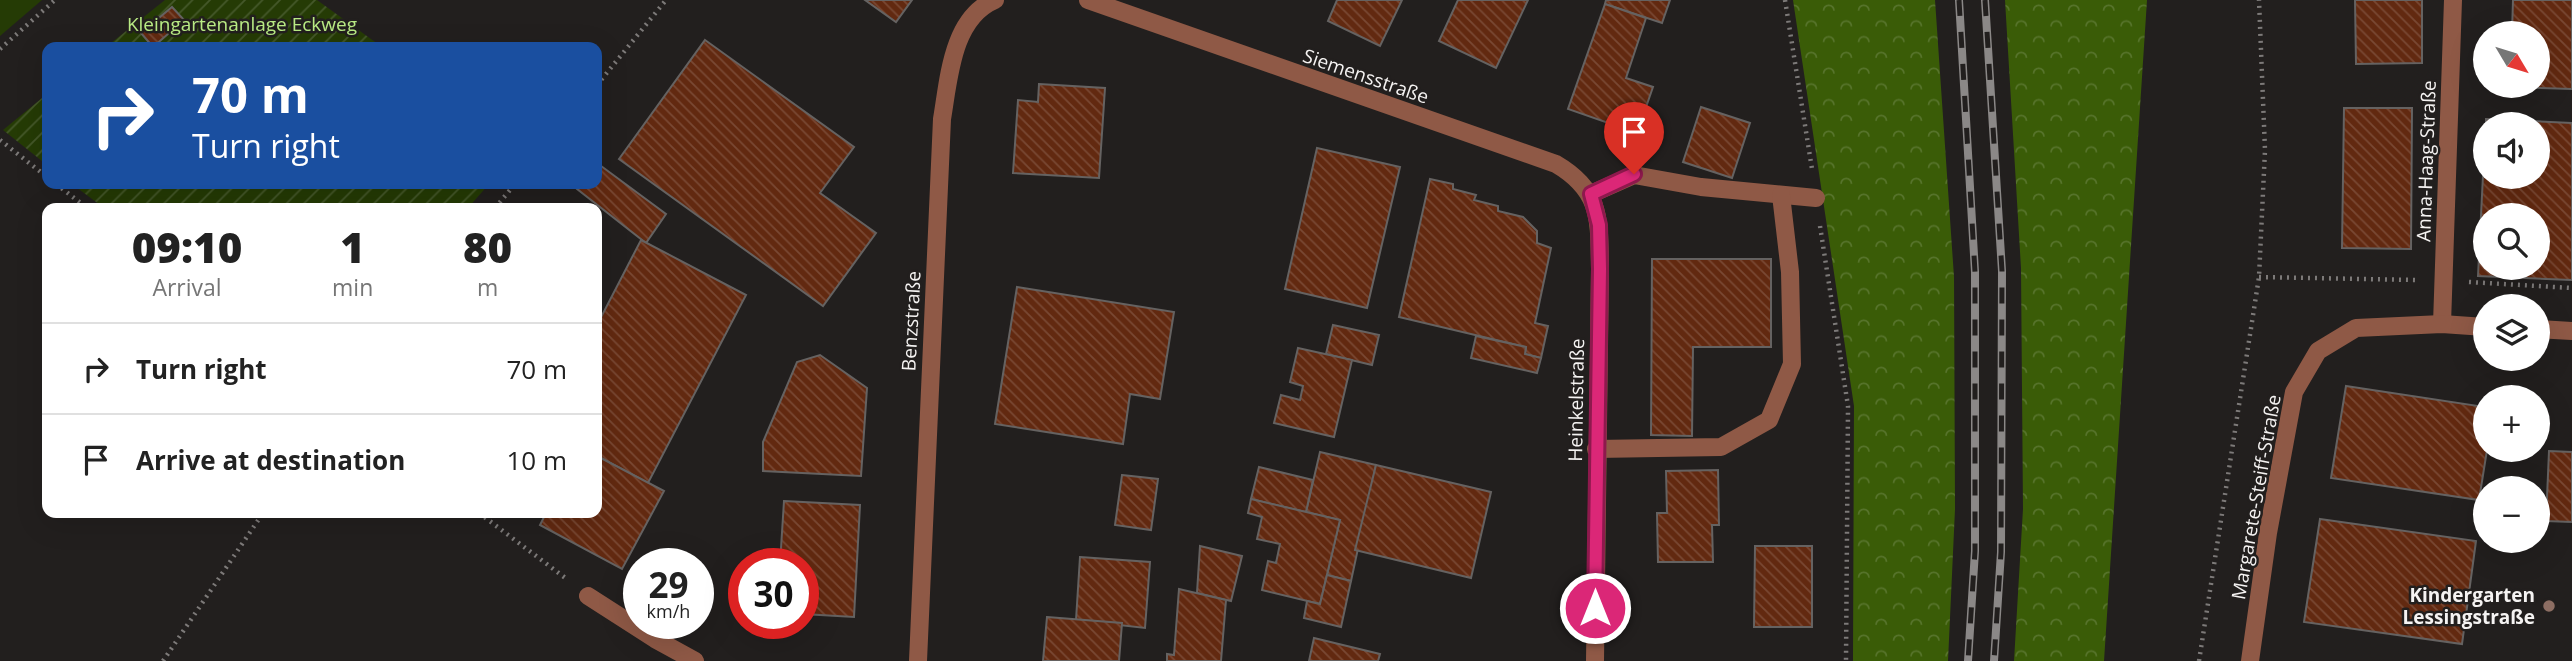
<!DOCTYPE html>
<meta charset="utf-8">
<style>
body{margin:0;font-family:"Open Sans",sans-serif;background:#f2f2f2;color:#222;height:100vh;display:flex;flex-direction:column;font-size:26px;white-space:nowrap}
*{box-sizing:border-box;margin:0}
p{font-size:23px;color:#767676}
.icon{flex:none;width:38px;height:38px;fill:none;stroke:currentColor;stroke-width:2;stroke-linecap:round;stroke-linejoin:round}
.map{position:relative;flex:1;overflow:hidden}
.side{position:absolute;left:42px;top:203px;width:560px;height:315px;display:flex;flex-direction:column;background:#fff;border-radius:14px;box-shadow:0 7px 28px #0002}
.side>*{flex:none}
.banner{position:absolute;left:42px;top:42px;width:560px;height:147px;border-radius:14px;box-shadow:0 7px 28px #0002;background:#1a4fa0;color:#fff;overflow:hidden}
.needle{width:46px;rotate:128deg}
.tools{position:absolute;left:2473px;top:21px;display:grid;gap:14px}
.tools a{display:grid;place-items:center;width:77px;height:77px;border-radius:50%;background:#fff;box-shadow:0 7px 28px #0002;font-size:35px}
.speed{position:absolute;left:623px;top:548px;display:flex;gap:14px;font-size:35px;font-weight:700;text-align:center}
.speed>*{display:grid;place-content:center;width:91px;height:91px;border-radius:50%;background:#fff;box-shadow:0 7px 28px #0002;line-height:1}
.speed small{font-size:18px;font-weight:400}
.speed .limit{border:10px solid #d22;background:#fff;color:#111}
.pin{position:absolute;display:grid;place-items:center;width:60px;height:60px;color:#fff;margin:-72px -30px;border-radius:50% 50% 50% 0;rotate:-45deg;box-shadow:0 0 7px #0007}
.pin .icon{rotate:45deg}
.me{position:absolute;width:77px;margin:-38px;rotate:0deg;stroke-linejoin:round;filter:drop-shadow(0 0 5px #0008)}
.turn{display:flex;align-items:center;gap:24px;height:147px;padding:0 35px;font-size:32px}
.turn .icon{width:91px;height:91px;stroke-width:2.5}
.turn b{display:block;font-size:49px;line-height:60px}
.eta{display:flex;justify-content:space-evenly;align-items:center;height:119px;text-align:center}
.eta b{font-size:42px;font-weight:800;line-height:49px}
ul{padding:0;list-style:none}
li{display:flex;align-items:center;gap:21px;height:91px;padding:0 35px;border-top:2px solid #e0e0e0}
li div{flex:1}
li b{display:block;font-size:26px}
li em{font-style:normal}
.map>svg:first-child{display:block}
</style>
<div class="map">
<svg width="2572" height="661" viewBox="0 0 2572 661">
<defs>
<pattern id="forest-crowns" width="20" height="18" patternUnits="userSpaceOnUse" patternTransform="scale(1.75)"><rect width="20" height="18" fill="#3a5c07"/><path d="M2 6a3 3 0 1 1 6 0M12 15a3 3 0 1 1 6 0" fill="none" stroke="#57742c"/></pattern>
<pattern id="garden-furrows" width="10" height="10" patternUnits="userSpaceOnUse" patternTransform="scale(1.75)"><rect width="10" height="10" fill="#253b05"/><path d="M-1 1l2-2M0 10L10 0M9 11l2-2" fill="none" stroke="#45582a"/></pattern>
<pattern id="building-back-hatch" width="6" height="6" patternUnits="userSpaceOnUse" patternTransform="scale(1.75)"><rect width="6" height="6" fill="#622910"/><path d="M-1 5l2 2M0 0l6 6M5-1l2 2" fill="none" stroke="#794833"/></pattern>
</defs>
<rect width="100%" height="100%" fill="#221f1e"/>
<polygon fill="#253b05" points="0,0 42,0 0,36"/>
<g fill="url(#forest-crowns)">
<polygon points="1793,0 1935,0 1954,277 1955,509 1948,661 1853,661 1854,406"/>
<polygon points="2005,0 2147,0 2104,661 2014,661 2023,509 2021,268"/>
</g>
<g fill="url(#garden-furrows)">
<polygon points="165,0 317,0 382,47 106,47"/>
<polygon points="47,94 47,165 3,130"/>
<polygon points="72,184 489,184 468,208 104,208"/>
</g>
<g fill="url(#building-back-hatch)" stroke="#656261" stroke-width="2" fill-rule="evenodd">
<polygon points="865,0 912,0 896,22"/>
<polygon points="1337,0 1402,0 1380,46 1328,21"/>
<polygon points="1458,0 1528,0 1496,68 1439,41"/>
<polygon points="1606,0 1670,0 1662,23 1605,4"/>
<polygon points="2355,0 2422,0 2422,63 2356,64"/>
<polygon points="2513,0 2572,0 2572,89 2510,87 2538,86 2538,33 2512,33"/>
<polygon points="1605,4 1646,18 1626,78 1653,87 1637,133 1568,109"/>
<polygon points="172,7 184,20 153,47 141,33"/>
<polygon points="705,40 854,147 820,193 876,233 823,306 619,159"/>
<polygon points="1039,84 1105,88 1099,178 1013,173 1018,100 1038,102"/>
<polygon points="1701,107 1750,123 1732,178 1683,162"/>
<polygon points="2344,108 2412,108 2411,249 2342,248"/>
<path d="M 2486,119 L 2572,123 L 2572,280 L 2478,276 L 2485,135 L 2485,177 L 2538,177 L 2538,124 L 2486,124 ZM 2485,215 L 2538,215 L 2538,268 L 2485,268 Z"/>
<polygon points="1317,148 1400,167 1367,308 1285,289"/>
<polygon points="597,163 666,214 646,243 577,189 580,184 597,184"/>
<polygon points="1430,179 1453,184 1453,189 1476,195 1474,200 1498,206 1498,211 1523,217 1537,231 1537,243 1551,248 1535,323 1548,326 1541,358 1525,354 1526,347 1399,317"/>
<polygon points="641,240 746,295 648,483 597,456 597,325"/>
<polygon points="1652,259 1771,259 1771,347 1693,347 1692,436 1651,435"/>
<polygon points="1017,287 1174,312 1160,399 1130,394 1123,444 995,424"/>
<polygon points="1333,325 1379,335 1372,365 1326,354"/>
<polygon points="1476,336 1526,347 1525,354 1541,358 1537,373 1471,358"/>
<polygon points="1298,348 1352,360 1334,437 1274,423 1281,395 1300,400 1303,386 1290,382"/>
<polygon points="820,355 867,388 861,476 763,471 763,442 797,362"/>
<polygon points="2346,386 2485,407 2487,450 2479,500 2331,478"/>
<polygon points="2549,451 2572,452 2572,522 2546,521"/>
<polygon points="1320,452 1376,465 1351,581 1327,575 1340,520 1306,512"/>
<polygon points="597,456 664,491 622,569 540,525 546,513 597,513"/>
<polygon points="1376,465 1491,492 1471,578 1355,550"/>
<polygon points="1259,467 1313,480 1306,512 1251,499"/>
<polygon points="1718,470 1719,525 1712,525 1713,562 1658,562 1657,513 1667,513 1666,471"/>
<polygon points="1122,475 1158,479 1151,530 1115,525"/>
<polygon points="1251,499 1340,520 1320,604 1262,590 1268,561 1276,563 1280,544 1257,539 1262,517 1248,513"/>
<polygon points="784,501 860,505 854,617 803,614 803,564 780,564"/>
<polygon points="2320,519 2476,541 2462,644 2304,622"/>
<polygon points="1200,546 1242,556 1231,601 1197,593"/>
<polygon points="1755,546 1812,546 1812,627 1754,627"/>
<polygon points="1080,557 1150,562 1145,628 1076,620"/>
<polygon points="1327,575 1351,581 1341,627 1304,618 1307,601 1320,604"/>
<polygon points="1179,589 1226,600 1221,661 1167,661 1167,654 1174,655"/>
<polygon points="1047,617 1122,623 1119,661 1043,661"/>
<polygon points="1314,638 1380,654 1378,661 1309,661"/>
</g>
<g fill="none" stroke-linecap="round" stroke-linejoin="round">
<g stroke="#7d7a79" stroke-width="4.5" stroke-dasharray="2 5" stroke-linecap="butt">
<polyline points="1785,0 1812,169"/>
<polyline points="0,49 55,0"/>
<polyline points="597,85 666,0"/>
<polyline points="0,140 47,177"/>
<polyline points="56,184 87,208"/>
<polyline points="495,208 515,184"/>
<polyline points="1820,226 1848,406 1846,661"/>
<polyline points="2259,277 2415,280"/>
<polyline points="2469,282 2572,288"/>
<polyline points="479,513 568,580"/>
<polyline points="163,661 263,513"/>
<polyline points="2199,661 2259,277 2265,150 2259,0"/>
</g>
<g stroke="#8f5946" stroke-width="18">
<polyline points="1591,194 1634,175 1701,187 1816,198"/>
<polyline points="1596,449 1721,447 1769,420 1792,364 1790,272 1781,195"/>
</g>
<g stroke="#8f5946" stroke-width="18">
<path d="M 1088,0 L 1556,164 C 1602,191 1599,220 1600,269 L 1595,661"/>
<polyline points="2442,324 2453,0"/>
<polyline points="2538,329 2572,331"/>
<polyline points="588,596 655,639 695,661"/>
<path d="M 918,661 L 942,119 C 949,78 952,18 995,0"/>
<polyline points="2250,661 2268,533 2294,392 2318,351 2356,328 2442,324 2485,327"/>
</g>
<g stroke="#8b8887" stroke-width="8">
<g id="rail">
<polyline points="1959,0 1975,272 1975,551 1968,661"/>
<polyline points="1985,0 2002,271 2001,552 1994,661"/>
</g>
</g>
<use href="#rail" stroke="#221f1e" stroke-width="5" stroke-dasharray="16" stroke-linecap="butt"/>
</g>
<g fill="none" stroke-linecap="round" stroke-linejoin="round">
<g stroke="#8e194d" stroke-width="18">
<polyline id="route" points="1595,608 1600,269 1599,225 1591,194 1634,174"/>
</g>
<use href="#route" stroke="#db2777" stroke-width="12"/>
</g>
<circle fill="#8d6e63" stroke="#221f1e" stroke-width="2.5" cx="2549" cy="606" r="7"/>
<g text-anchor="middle" stroke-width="5" stroke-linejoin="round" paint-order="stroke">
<g font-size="19" fill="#b9eb84" stroke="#221f1e">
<text x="242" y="31">Kleingartenanlage Eckweg</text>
</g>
<g font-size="19" fill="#f5f3f2" stroke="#221f1e">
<text transform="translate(1366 76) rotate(19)" y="7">Siemensstraße</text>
<text transform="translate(2426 161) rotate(-88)" y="7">Anna-Haag-Straße</text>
<text transform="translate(911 321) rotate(-87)" y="7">Benzstraße</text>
<text transform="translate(1576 400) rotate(-89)" y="7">Heinkelstraße</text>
<text transform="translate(2256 497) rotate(-80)" y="7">Margarete-Steiff-Straße</text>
</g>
<g font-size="19" font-weight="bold" fill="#f5f3f2" stroke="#221f1e" text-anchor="end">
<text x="2535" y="602">Kindergarten<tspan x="2535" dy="22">Lessingstraße</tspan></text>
</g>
</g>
</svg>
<div class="tools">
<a><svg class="needle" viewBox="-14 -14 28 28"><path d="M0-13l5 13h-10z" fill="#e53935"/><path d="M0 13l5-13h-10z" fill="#767676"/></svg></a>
<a><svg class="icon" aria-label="sound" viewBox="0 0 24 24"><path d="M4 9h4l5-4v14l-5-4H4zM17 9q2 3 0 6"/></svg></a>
<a><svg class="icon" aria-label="search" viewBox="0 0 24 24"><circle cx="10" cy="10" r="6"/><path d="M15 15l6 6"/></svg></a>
<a><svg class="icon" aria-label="layers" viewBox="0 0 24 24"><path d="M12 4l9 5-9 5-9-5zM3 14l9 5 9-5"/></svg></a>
<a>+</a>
<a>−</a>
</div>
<div class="speed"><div>29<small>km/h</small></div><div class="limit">30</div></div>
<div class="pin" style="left:1634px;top:174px;background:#d93025"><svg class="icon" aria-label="arrive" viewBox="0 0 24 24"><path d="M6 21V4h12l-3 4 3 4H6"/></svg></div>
<svg class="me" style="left:1595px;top:608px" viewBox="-20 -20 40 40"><circle r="17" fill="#db2777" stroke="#fff" stroke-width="3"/><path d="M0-11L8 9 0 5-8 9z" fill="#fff"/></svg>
<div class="banner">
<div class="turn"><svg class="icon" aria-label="right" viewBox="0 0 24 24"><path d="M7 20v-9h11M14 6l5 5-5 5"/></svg><div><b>70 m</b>Turn right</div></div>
</div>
<section class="side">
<div class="eta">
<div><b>09:10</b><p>Arrival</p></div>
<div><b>1</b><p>min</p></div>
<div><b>80</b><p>m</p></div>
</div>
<ul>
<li><svg class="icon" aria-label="right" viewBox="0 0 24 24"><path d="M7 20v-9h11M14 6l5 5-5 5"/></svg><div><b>Turn right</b></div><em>70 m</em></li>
<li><svg class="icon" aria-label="arrive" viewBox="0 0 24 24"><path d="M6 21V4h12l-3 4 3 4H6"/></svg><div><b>Arrive at destination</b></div><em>10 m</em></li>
</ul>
</section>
</div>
